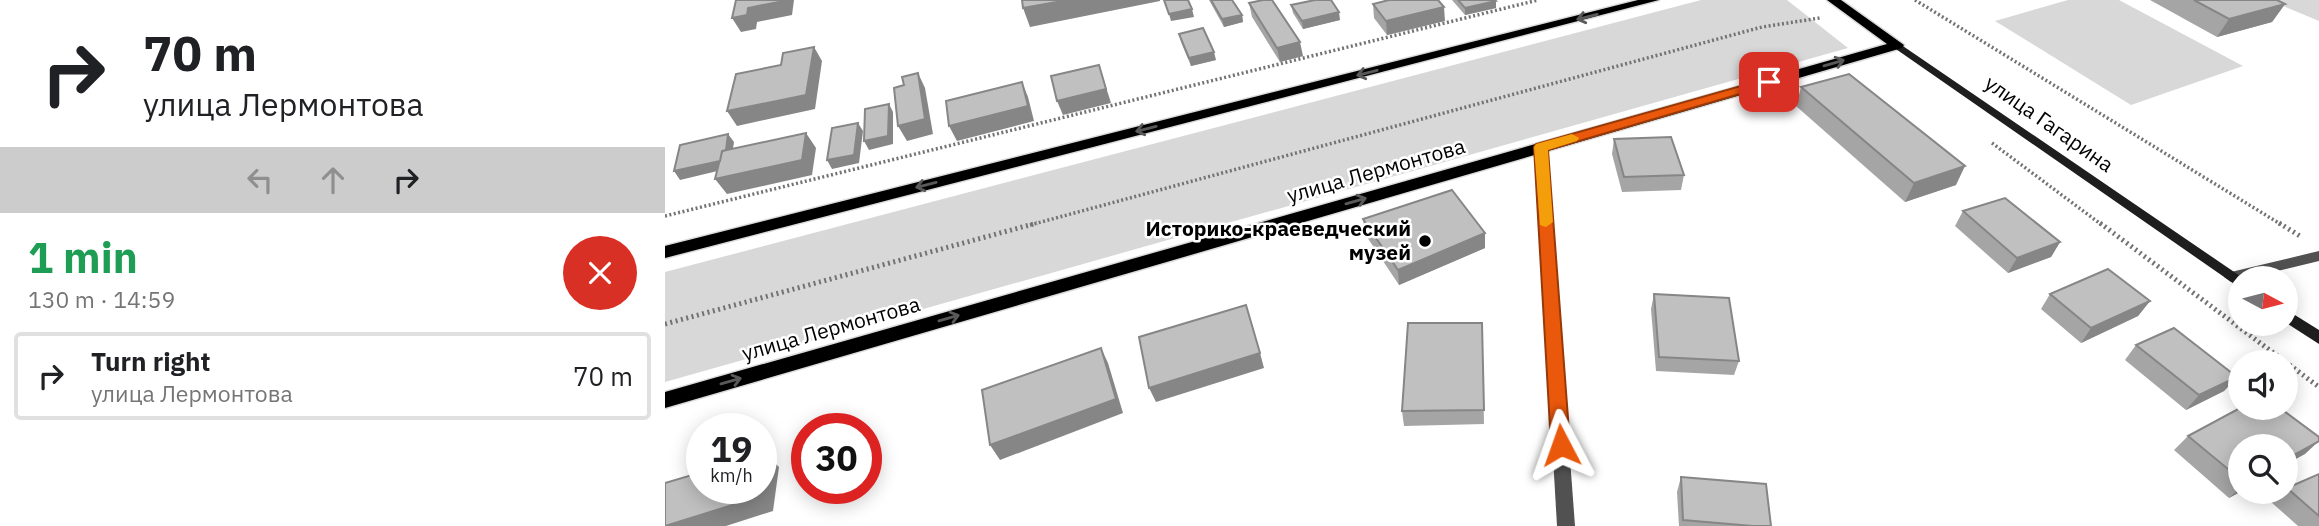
<!DOCTYPE html>
<meta charset="utf-8">
<style>
body{margin:0;font-family:"IBM Plex Sans",sans-serif;background:#f2f2f2;color:#202124;height:100vh;display:flex;flex-direction:column;font-size:26px;white-space:nowrap}
*{box-sizing:border-box;margin:0}
p{font-size:23px;color:#757577}
.icon{flex:none;width:38px;height:38px;fill:none;stroke:currentColor;stroke-width:2;stroke-linecap:round;stroke-linejoin:round}
.map{position:relative;flex:1;overflow:hidden}
.details{display:flex;flex-direction:column;background:#fff;width:665px}
.details>*{flex:none}
.guide{background:#fff;color:#202124;overflow:hidden}
.needle{width:46px;rotate:97deg}
.buttons{position:absolute;left:1563px;top:266px;display:grid;gap:14px}
.buttons a{display:grid;place-items:center;width:70px;height:70px;border-radius:50%;background:#fff;box-shadow:0 4px 18px #0003;font-size:35px}
.speed{position:absolute;left:21px;top:413px;display:flex;gap:14px;font-size:35px;font-weight:700;text-align:center}
.speed>*{display:grid;place-content:center;width:91px;height:91px;border-radius:50%;background:#fff;box-shadow:0 4px 18px #0003;line-height:1}
.speed small{font-size:18px;font-weight:400}
.speed .limit{border:10px solid #d22;background:#fff;color:#111}
.pin{position:absolute;display:grid;place-items:center;width:60px;height:60px;color:#fff;margin:-30px;border-radius:14px;box-shadow:0 4px 10px #0006}
.me{position:absolute;width:77px;margin:-38px;rotate:356deg;stroke-linejoin:round;filter:drop-shadow(0 0 5px #0008)}
.turn{display:flex;align-items:center;gap:24px;height:147px;padding:0 28px;font-size:32px}
.turn .icon{width:91px;height:91px;stroke-width:2.5}
.turn b{display:block;font-size:49px;line-height:60px}
.lanes{display:flex;align-items:center;height:66px;padding:0 28px;background:#0003;justify-content:center;gap:35px;direction:ltr}
.lanes .off{opacity:.35}
.round{display:grid;place-items:center;flex:none;width:74px;height:74px;border-radius:37px;background:#f2f2f2}
.head{display:flex;align-items:center;justify-content:space-between;height:119px;padding:0 28px}
h1{font-size:42px;font-weight:700;line-height:52px;color:#1e9e55}
ul{padding:0;list-style:none}
li{display:flex;align-items:center;gap:21px;height:88px;margin:0 14px 10px;padding:0 14px;border:4px solid #e0e0e0;border-radius:7px}
li div{flex:1}
li b{display:block;font-size:26px}
li em{font-style:normal}
main{display:flex;flex:1;min-height:0}
.map>svg:first-child{display:block}
</style>
<main>
<section class="details">
<div class="guide">
<div class="turn"><svg class="icon" aria-label="right" viewBox="0 0 24 24"><path d="M7 20v-9h11M14 6l5 5-5 5"/></svg><div><b>70 m</b>улица Лермонтова</div></div>
<div class="lanes"><svg class="icon off" aria-label="left" viewBox="0 0 24 24"><path d="M17 20v-9H6M10 6l-5 5 5 5"/></svg><svg class="icon off" aria-label="ahead" viewBox="0 0 24 24"><path d="M12 20V5M6 11l6-6 6 6"/></svg><svg class="icon" aria-label="right" viewBox="0 0 24 24"><path d="M7 20v-9h11M14 6l5 5-5 5"/></svg></div>
</div>
<div class="head"><div><h1>1 min</h1><p>130 m · 14:59</p></div><a class="round" style="background:#d93025;color:#fff"><svg class="icon" aria-label="close" viewBox="0 0 24 24"><path d="M6 6l12 12M18 6L6 18"/></svg></a></div>
<ul>
<li><svg class="icon" aria-label="right" viewBox="0 0 24 24"><path d="M7 20v-9h11M14 6l5 5-5 5"/></svg><div><b>Turn right</b><p>улица Лермонтова</p></div><em>70 m</em></li>
</ul>
</section>
<div class="map">
<svg width="1654" height="526" viewBox="0 0 1654 526">
<rect width="100%" height="100%" fill="#fff"/>
<g fill="#d8d8d8">
<polygon points="1036,0 1122,0 1183,48 0,382 0,272"/>
<polygon points="1403,0 1454,0 1578,66 1466,105 1330,21"/>
<polygon points="1604,0 1654,0 1654,21"/>
</g>
<g fill="none" stroke-linecap="round" stroke-linejoin="round">
<g stroke="#dbdbdb" stroke-width="3">
<g id="primary">
<polygon points="973,0 994,0 0,258 0,246"/>
<polygon points="1162,0 1176,0 1239,45 1237,48 0,408 0,392 1222,44"/>
</g>
</g>
<g stroke="#737373" stroke-width="3.5" stroke-dasharray="2 2.5" stroke-linecap="butt">
<polyline points="1250,0 1617,225"/>
<polyline points="1327,143 1437,225"/>
<polyline points="0,216 873,0"/>
<polyline points="365,225 1097,27 1155,18"/>
</g>
<g stroke="#737373" stroke-width="5" stroke-dasharray="2 3.5" stroke-linecap="butt">
<polyline points="1435,223 1654,387"/>
<polyline points="1614,223 1635,236"/>
<polyline points="0,324 372,223"/>
</g>
<g fill="#515151" fill-rule="evenodd">
<polygon points="876,143 882,147 910,526 892,526 870,147"/>
<polygon points="1654,251 1654,261 1566,282 1559,277 1566,272"/>
</g>
<g fill="#1e1e1e" fill-rule="evenodd">
<polygon points="1232,42 1578,278 1575,278 1575,288 1228,47 1228,43"/>
<polygon points="1620,309 1654,330 1654,344 1620,322"/>
</g>
<use href="#primary" fill="#000" fill-rule="evenodd"/>
</g>
<g fill="#a5a5a5">
<polygon points="544,0 567,0 577,15 578,22 559,27"/>
<polygon points="787,0 830,0 831,8 800,15"/>
<polygon points="1485,0 1612,0 1620,4 1607,22 1552,37"/>
<polygon points="584,3 638,56 615,62 587,17"/>
<polygon points="708,4 780,21 722,35 709,18"/>
<polygon points="626,5 675,20 638,29 628,13"/>
<polygon points="514,34 551,60 526,66 516,42"/>
<polygon points="1136,87 1291,185 1240,202 1131,106"/>
<polygon points="949,139 1019,175 1016,190 957,192 947,154"/>
<polygon points="1298,211 1395,242 1386,257 1343,273 1290,226"/>
<polygon points="698,219 820,248 734,285 700,234"/>
<polygon points="989,294 1074,361 1069,375 991,371 986,309"/>
<polygon points="1385,294 1485,301 1473,316 1416,343 1376,309"/>
<polygon points="817,323 819,424 739,426 737,411"/>
<polygon points="1471,345 1572,377 1559,391 1521,410 1460,360"/>
<polygon points="1523,436 1640,454 1575,446 1575,492 1564,498 1509,450"/>
<polygon points="1654,474 1654,526 1633,526 1606,502 1618,492 1620,492 1620,490 1622,488"/>
<polygon points="1016,477 1106,526 1014,526 1012,492"/>
</g>
<g fill="#868686">
<polygon points="119,0 129,0 127,15 92,22 91,29 76,32 67,18 83,8"/>
<polygon points="403,0 495,0 495,1 365,27 358,8"/>
<polygon points="831,1 831,8 800,15 800,8"/>
<polygon points="1620,4 1607,22 1552,37 1564,19"/>
<polygon points="779,7 780,21 722,35 721,21"/>
<polygon points="527,9 529,17 506,21 504,14"/>
<polygon points="674,12 675,20 638,29 637,21"/>
<polygon points="577,15 578,22 559,27 557,19"/>
<polygon points="635,42 638,56 615,62 612,48"/>
<polygon points="149,47 157,61 150,109 72,126 62,111"/>
<polygon points="549,52 551,60 526,66 524,58"/>
<polygon points="434,65 446,103 398,115 392,101"/>
<polygon points="253,73 260,88 268,134 242,141 233,126"/>
<polygon points="357,82 363,97 369,121 292,141 284,126"/>
<polygon points="224,104 228,112 228,144 204,150 199,141"/>
<polygon points="193,123 198,131 194,163 167,169 162,160"/>
<polygon points="141,133 151,148 147,175 62,194 50,179"/>
<polygon points="63,134 69,142 65,168 15,180 9,171"/>
<polygon points="1300,166 1291,185 1240,202 1249,183"/>
<polygon points="820,233 820,248 734,285 733,270"/>
<polygon points="1395,242 1386,257 1343,273 1352,258"/>
<polygon points="1485,301 1473,316 1416,343 1426,328"/>
<polygon points="436,348 443,363 458,413 335,460 325,445"/>
<polygon points="595,353 599,368 491,402 484,388"/>
<polygon points="1572,377 1559,391 1521,410 1534,395"/>
<polygon points="1654,441 1640,454 1620,465 1620,460"/>
<polygon points="100,453 114,467 108,511 61,526 0,526 96,488 96,477"/>
<polygon points="1575,488 1575,492 1564,498"/>
</g>
<g fill="#c0c0c0" stroke="#868686" stroke-width="2">
<polygon points="71,0 119,0 119,1 83,8 82,15 67,18"/>
<polygon points="357,0 403,0 358,8"/>
<polygon points="499,0 523,0 527,9 504,14"/>
<polygon points="546,0 567,0 577,15 557,19"/>
<polygon points="598,0 607,0 635,42 612,48 584,3"/>
<polygon points="650,0 666,0 674,12 637,21 626,5"/>
<polygon points="724,0 773,0 779,7 721,21 708,4"/>
<polygon points="793,0 830,0 831,1 800,8"/>
<polygon points="1529,0 1612,0 1620,4 1564,19"/>
<polygon points="538,28 549,52 524,58 514,34"/>
<polygon points="149,47 141,95 62,111 71,74 116,65 118,53"/>
<polygon points="434,65 441,89 392,101 386,76"/>
<polygon points="253,73 260,119 233,126 229,88 239,85 237,77"/>
<polygon points="1184,74 1300,166 1249,183 1136,87"/>
<polygon points="357,82 363,106 284,126 281,101"/>
<polygon points="224,104 223,136 199,141 200,109"/>
<polygon points="193,123 189,155 162,160 167,128"/>
<polygon points="141,133 137,160 50,179 57,151"/>
<polygon points="63,134 61,150 57,151 55,161 9,171 15,145"/>
<polygon points="1006,137 1019,175 959,177 949,139"/>
<polygon points="787,190 820,233 733,270 698,219"/>
<polygon points="1340,198 1395,242 1352,258 1298,211"/>
<polygon points="1443,269 1485,301 1426,328 1385,294"/>
<polygon points="989,294 1064,298 1074,361 994,357"/>
<polygon points="581,305 595,353 484,388 474,337"/>
<polygon points="743,323 817,323 819,410 737,411"/>
<polygon points="1509,328 1572,377 1534,395 1471,345"/>
<polygon points="436,348 451,399 325,445 317,390"/>
<polygon points="1575,408 1615,408 1654,437 1654,441 1620,460 1620,446 1575,446 1575,479 1523,436"/>
<polygon points="100,453 96,477 96,454"/>
<polygon points="37,472 37,488 94,488 93,497 0,526 0,483"/>
<polygon points="1654,474 1654,516 1622,488"/>
<polygon points="1016,477 1101,484 1106,526 1088,526 1018,520"/>
</g>
<defs><path id="oneway-shaft" d="M-6 0H5M1.5-3L5.5 0L1.5 3" fill="none" stroke-width="1.6" stroke-linecap="round" stroke-linejoin="round" transform="scale(1.75)"/></defs>
<g stroke="#595959">
<use href="#oneway-shaft" transform="translate(922 17) rotate(166)"/>
<use href="#oneway-shaft" transform="translate(1169 63) rotate(-16)"/>
<use href="#oneway-shaft" transform="translate(702 73) rotate(166)"/>
<use href="#oneway-shaft" transform="translate(481 129) rotate(166)"/>
<use href="#oneway-shaft" transform="translate(261 185) rotate(166)"/>
<use href="#oneway-shaft" transform="translate(691 201) rotate(-16)"/>
<use href="#oneway-shaft" transform="translate(284 318) rotate(-16)"/>
<use href="#oneway-shaft" transform="translate(66 381) rotate(-16)"/>
</g>
<polygon fill="#ea580c" stroke="#983908" stroke-width="2" points="1104,78 1111,82 1109,84 883,150 905,445 903,451 896,453 889,451 886,445 869,147 871,144"/>
<polygon fill="#f59e0b" points="907,134 914,138 912,141 883,150 888,222 881,227 875,225 869,147 871,144"/>
<circle fill="#000" stroke="#fff" stroke-width="2.5" cx="760" cy="241" r="7"/>
<g text-anchor="middle" stroke-width="5" stroke-linejoin="round" paint-order="stroke">
<g font-size="21" fill="#000" stroke="#fff">
<text transform="translate(1384 124) rotate(35)" y="7">улица Гагарина</text>
<text transform="translate(711 171) rotate(-16)" y="7">улица Лермонтова</text>
<text transform="translate(166 329) rotate(-16)" y="7">улица Лермонтова</text>
</g>
<g font-size="21" font-weight="bold" fill="#000" stroke="#fff" text-anchor="end">
<text x="746" y="236">Историко-краеведческий<tspan x="746" dy="24">музей</tspan></text>
</g>
</g>
</svg>
<div class="buttons">
<a><svg class="needle" viewBox="-14 -14 28 28"><path d="M0-13l5 13h-10z" fill="#e53935"/><path d="M0 13l5-13h-10z" fill="#757577"/></svg></a>
<a><svg class="icon" aria-label="sound" viewBox="0 0 24 24"><path d="M4 9h4l5-4v14l-5-4H4zM17 9q2 3 0 6"/></svg></a>
<a><svg class="icon" aria-label="search" viewBox="0 0 24 24"><circle cx="10" cy="10" r="6"/><path d="M15 15l6 6"/></svg></a>
</div>
<div class="speed"><div>19<small>km/h</small></div><div class="limit">30</div></div>
<div class="pin" style="left:1104px;top:82px;background:#d93025"><svg class="icon" aria-label="arrive" viewBox="0 0 24 24"><path d="M6 21V4h12l-3 4 3 4H6"/></svg></div>
<svg class="me" style="left:896px;top:445px" viewBox="-20 -20 40 40"><path d="M0-17L14 15 0 8-14 15z" fill="#ea580c" stroke="#fff" stroke-width="4"/></svg>
</div>
</main>
